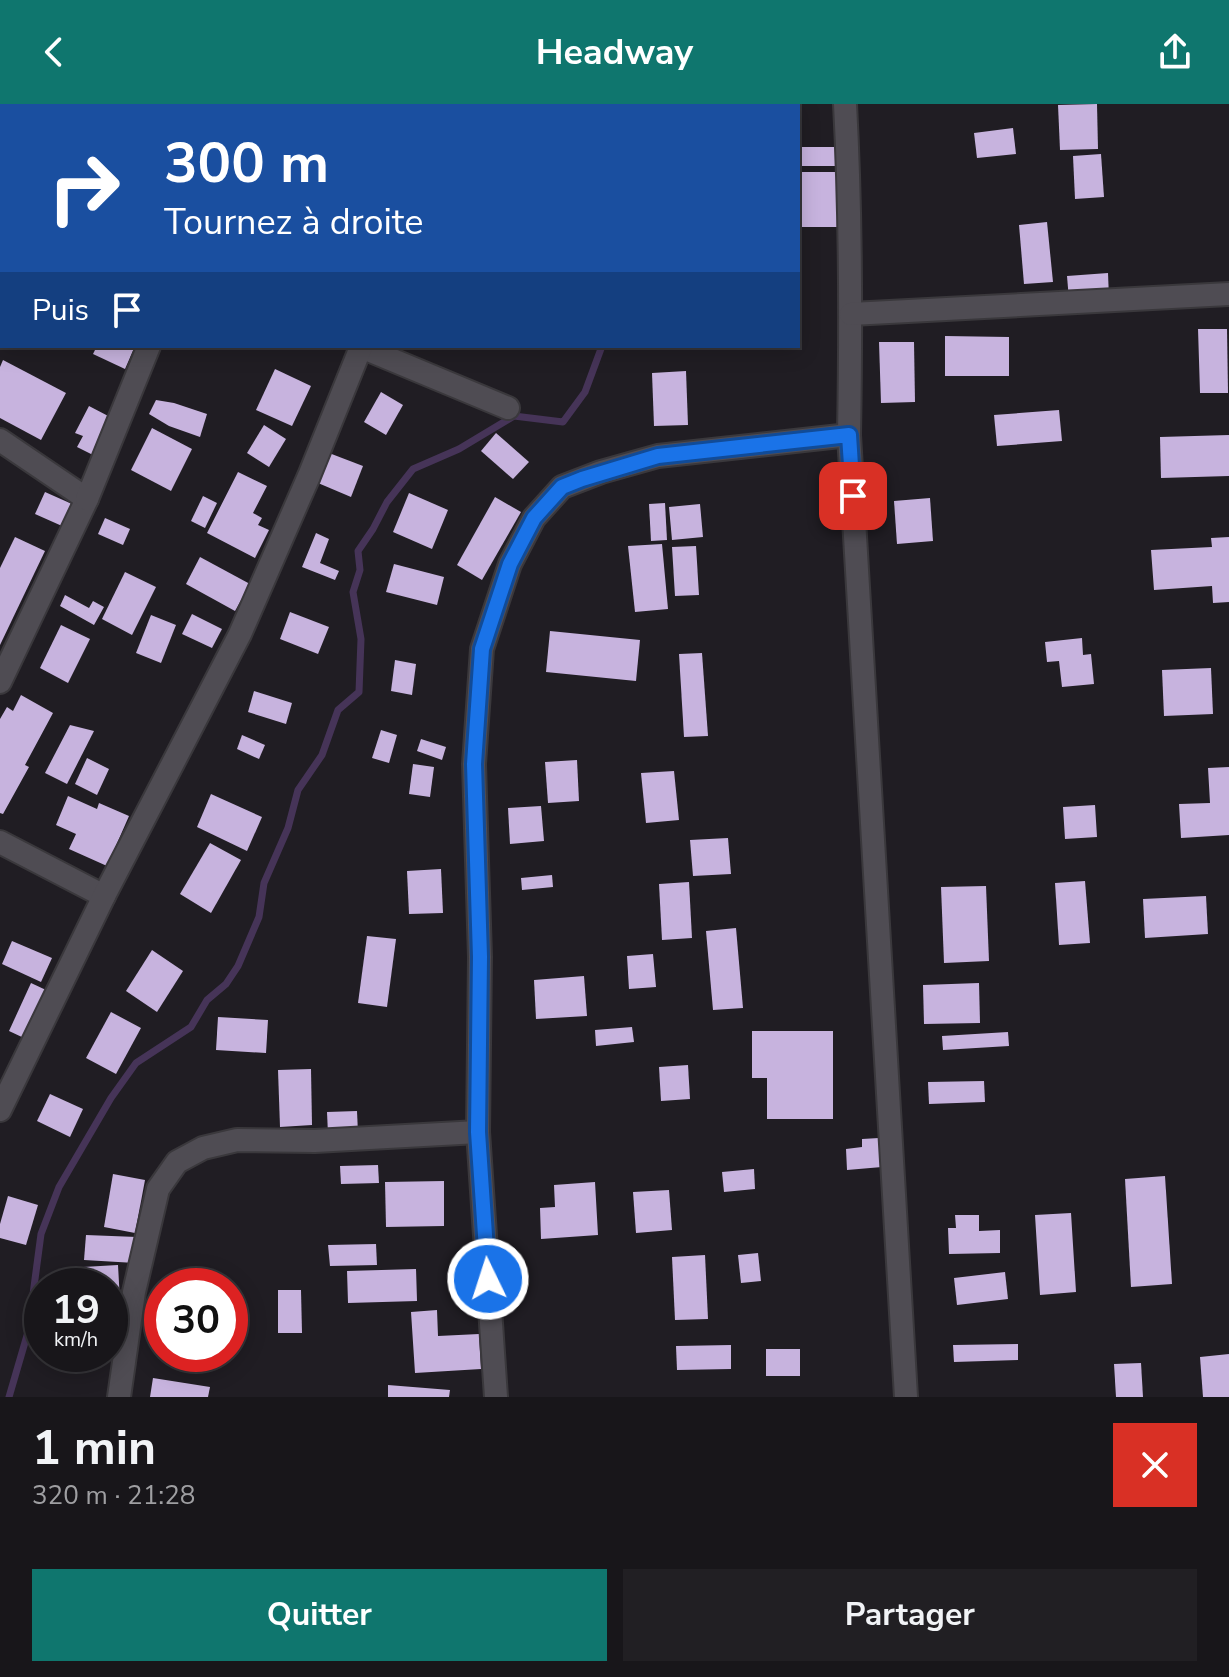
<!DOCTYPE html>
<html lang="fr">
<meta charset="utf-8">
<style>
body{margin:0;font-family:"Nunito Sans",sans-serif;background:#211f23;color:#f1f3f6;height:100vh;display:flex;flex-direction:column;font-size:30px;white-space:nowrap}
*{box-sizing:border-box;margin:0}
p{font-size:26px;color:#9f9fa2}
.icon{flex:none;width:44px;height:44px;fill:none;stroke:currentColor;stroke-width:2;stroke-linecap:round;stroke-linejoin:round}
.map{position:relative;height:1293px;overflow:hidden}
.panel{display:flex;flex-direction:column;background:#18161a;flex:1}
.panel>*{flex:none}
.hud{position:absolute;left:0px;top:0px;width:800px;height:244px;box-shadow:0 4px 20px #0003,0 0 0 2px #363539;background:#1a4fa0;color:#fff;overflow:hidden}
.speed{position:absolute;left:24px;top:1164px;display:flex;gap:16px;font-size:40px;font-weight:700;text-align:center}
.speed>*{display:grid;place-content:center;width:104px;height:104px;border-radius:50%;background:#18161a;box-shadow:0 4px 20px #0003,0 0 0 2px #363539;line-height:1}
.speed small{font-size:20px;font-weight:400}
.speed .limit{border:12px solid #d22;background:#fff;color:#111}
.pin{position:absolute;display:grid;place-items:center;width:68px;height:68px;color:#fff;margin:-34px;border-radius:16px;box-shadow:0 4px 12px #0006}
.me{position:absolute;width:88px;margin:-44px;rotate:356deg;stroke-linejoin:round;filter:drop-shadow(0 0 6px #0008)}
.turn{display:flex;align-items:center;gap:28px;height:168px;padding:0 32px;font-size:36px}
.turn .icon{width:104px;height:104px;stroke-width:2.5}
.turn b{display:block;font-size:56px;line-height:68px}
.then{display:flex;align-items:center;height:76px;padding:0 32px;background:#0003;gap:16px;font-size:30px}
.round{display:grid;place-items:center;flex:none;width:84px;height:84px;border-radius:0px;background:#211f23}
.head{display:flex;align-items:center;justify-content:space-between;height:136px;padding:0 32px}
h1{font-size:48px;font-weight:700;line-height:60px}
.primary-button{display:flex;gap:16px;margin-top:auto;padding:16px 32px}
.primary-button a{flex:1;height:92px;border-radius:0px;background:#0f766e;color:#fff;font-size:32px;font-weight:700;line-height:92px;text-align:center}
.primary-button a+a{background:#211f23;color:#f1f3f6}
header{display:flex;justify-content:space-between;align-items:center;height:104px;padding:0 32px;background:#0f766e;color:#fff;font-size:36px;font-weight:700}
.map>svg:first-child{display:block}
</style>
<header><svg class="icon" aria-label="back" viewBox="0 0 24 24"><path d="M15 5l-7 7 7 7"/></svg>Headway<svg class="icon" aria-label="share" viewBox="0 0 24 24"><path d="M12 15V3M7 8l5-5 5 5M5 13v7h14v-7"/></svg></header>
<div class="map">
<svg width="1229" height="1293" viewBox="0 0 1229 1293">
<rect width="100%" height="100%" fill="#201d23"/>
<g fill="none" stroke-linecap="round" stroke-linejoin="round">
<g stroke="#463458" stroke-width="7">
<polyline points="643,0 643,2"/>
<polyline points="9,1293 28,1228 41,1130 59,1083 111,994 136,959 191,923 207,896 226,880 238,862 259,813 264,779 288,724 298,686 322,651 338,606 359,588 361,535 353,488 360,466 358,447 373,425 387,398 413,365 459,345 514,312 563,318 585,288 602,242"/>
</g>
</g>
<g fill="#c7b3de">
<polygon points="1097,0 1098,45 1060,46 1058,1"/>
<polygon points="1013,24 1016,50 977,54 974,29"/>
<polygon points="798,43 837,43 836,62 798,62"/>
<polygon points="1101,50 1104,93 1075,95 1073,52"/>
<rect x="798" y="68" width="40" height="55"/>
<polygon points="1047,118 1053,178 1024,180 1019,121"/>
<polygon points="1108,169 1109,194 1069,196 1067,172"/>
<polygon points="1198,225 1227,225 1228,289 1200,289"/>
<polygon points="945,232 1009,233 1009,272 945,272"/>
<polygon points="879,238 914,238 915,298 881,299"/>
<polygon points="97,242 135,242 125,265 93,250"/>
<polygon points="3,256 66,289 41,336 0,314 0,263"/>
<polygon points="275,265 311,282 292,322 256,306"/>
<polygon points="686,267 688,321 654,322 652,269"/>
<polygon points="381,288 403,301 386,331 364,318"/>
<polygon points="156,296 174,299 207,310 200,333 169,322 149,310"/>
<polygon points="89,302 112,314 93,351 77,343 83,332 75,329"/>
<polygon points="1059,306 1062,337 997,342 994,311"/>
<polygon points="264,321 286,335 269,363 247,349"/>
<polygon points="152,324 192,345 171,387 131,366"/>
<polygon points="496,329 529,358 513,375 481,347"/>
<polygon points="1229,331 1229,372 1161,374 1160,333"/>
<polygon points="329,349 363,362 351,393 318,379"/>
<polygon points="238,368 267,382 253,409 262,414 258,421 269,426 255,454 207,429"/>
<polygon points="45,388 72,400 62,422 35,410"/>
<polygon points="409,389 448,406 432,445 393,428"/>
<polygon points="203,392 217,399 205,424 191,417"/>
<polygon points="495,393 521,408 482,476 457,461"/>
<polygon points="930,394 933,437 897,440 894,397"/>
<polygon points="665,399 667,436 651,437 649,400"/>
<polygon points="700,400 703,433 672,436 669,403"/>
<polygon points="105,414 130,425 123,441 98,430"/>
<polygon points="316,429 329,435 320,459 339,467 335,476 302,463"/>
<polygon points="15,433 45,447 0,541 0,464"/>
<polygon points="1229,433 1229,498 1213,499 1212,482 1154,486 1151,446 1212,443 1211,434"/>
<polygon points="662,440 668,505 635,508 628,442"/>
<polygon points="696,442 699,491 675,492 672,443"/>
<polygon points="200,453 250,480 235,507 186,480"/>
<polygon points="394,460 444,473 437,501 386,488"/>
<polygon points="125,468 156,483 132,531 102,515"/>
<polygon points="65,491 89,504 93,497 104,503 94,521 60,502"/>
<polygon points="290,508 329,523 318,550 280,535"/>
<polygon points="192,510 222,525 212,544 182,530"/>
<polygon points="151,511 176,521 161,559 136,549"/>
<polygon points="61,521 90,535 68,579 40,564"/>
<polygon points="550,527 640,536 636,577 546,568"/>
<polygon points="1082,534 1083,551 1091,550 1094,580 1062,583 1059,557 1047,558 1045,538"/>
<polygon points="702,549 708,632 684,633 679,550"/>
<polygon points="395,556 416,560 412,591 391,587"/>
<polygon points="1211,564 1213,610 1164,612 1162,566"/>
<polygon points="254,587 292,599 286,620 248,608"/>
<polygon points="21,591 53,609 25,661 29,663 3,710 0,709 0,615 7,603 13,607"/>
<polygon points="70,621 94,627 67,680 45,669"/>
<polygon points="381,626 397,631 389,659 372,654"/>
<polygon points="242,631 265,641 259,655 237,645"/>
<polygon points="421,635 446,643 442,656 417,647"/>
<polygon points="87,654 109,665 97,691 75,680"/>
<polygon points="577,656 579,697 548,699 545,658"/>
<polygon points="413,660 434,663 430,693 409,690"/>
<polygon points="1229,663 1229,731 1181,734 1179,700 1210,699 1208,664"/>
<polygon points="674,667 679,716 646,719 641,669"/>
<polygon points="211,690 262,713 247,747 197,723"/>
<polygon points="68,692 97,705 99,699 129,712 107,762 69,745 76,730 56,721"/>
<polygon points="1095,701 1097,733 1065,735 1063,703"/>
<polygon points="541,702 544,737 510,740 508,704"/>
<polygon points="728,734 731,770 693,772 690,736"/>
<polygon points="210,739 241,756 211,809 180,790"/>
<polygon points="441,765 443,809 409,810 407,767"/>
<polygon points="552,771 553,783 522,786 521,774"/>
<polygon points="1085,777 1090,839 1059,841 1055,779"/>
<polygon points="689,778 692,834 662,836 659,780"/>
<polygon points="986,782 989,857 944,859 941,783"/>
<polygon points="1206,792 1208,830 1145,834 1143,795"/>
<polygon points="736,824 743,904 713,906 706,827"/>
<polygon points="367,832 396,835 387,903 358,899"/>
<polygon points="12,837 52,854 41,878 2,860"/>
<polygon points="152,846 183,867 157,908 126,887"/>
<polygon points="653,850 656,883 629,885 627,852"/>
<polygon points="584,872 587,912 536,915 534,876"/>
<polygon points="31,879 46,886 24,934 9,927"/>
<polygon points="979,879 980,919 924,920 923,881"/>
<polygon points="111,908 141,924 116,970 86,954"/>
<polygon points="218,913 268,916 266,949 216,946"/>
<polygon points="632,923 634,938 596,942 595,926"/>
<polygon points="752,927 833,927 833,1015 767,1015 767,974 752,974"/>
<polygon points="1008,928 1009,942 943,946 942,932"/>
<polygon points="688,961 690,995 661,997 659,963"/>
<polygon points="311,965 312,1021 280,1023 278,966"/>
<polygon points="984,977 985,998 929,1000 928,978"/>
<polygon points="50,990 83,1005 70,1033 37,1017"/>
<polygon points="357,1007 358,1029 328,1030 327,1008"/>
<polygon points="879,1034 882,1063 847,1066 846,1045 862,1043 862,1035"/>
<polygon points="378,1061 379,1079 341,1080 340,1062"/>
<polygon points="754,1065 755,1085 724,1088 722,1068"/>
<polygon points="113,1070 145,1076 135,1129 104,1123"/>
<polygon points="1165,1072 1172,1180 1131,1183 1125,1075"/>
<polygon points="444,1077 444,1122 386,1123 385,1078"/>
<polygon points="595,1078 598,1131 541,1135 540,1104 555,1103 554,1081"/>
<polygon points="669,1086 672,1126 636,1129 633,1088"/>
<polygon points="8,1092 38,1101 26,1141 0,1134 0,1120"/>
<polygon points="1071,1109 1076,1188 1040,1191 1035,1111"/>
<polygon points="955,1111 979,1111 979,1127 1000,1126 1000,1149 949,1150 948,1124 956,1124"/>
<polygon points="86,1131 137,1133 135,1159 84,1156"/>
<polygon points="376,1140 377,1161 330,1162 328,1141"/>
<polygon points="758,1149 761,1177 741,1179 738,1151"/>
<polygon points="705,1151 708,1215 675,1216 672,1153"/>
<polygon points="118,1161 120,1197 110,1198 110,1182 84,1182 83,1163"/>
<polygon points="416,1165 417,1197 348,1199 347,1167"/>
<polygon points="1005,1168 1008,1195 957,1201 954,1174"/>
<polygon points="278,1186 301,1186 302,1229 278,1229"/>
<polygon points="437,1206 438,1232 479,1230 481,1265 415,1269 411,1208"/>
<polygon points="1018,1240 1018,1256 954,1258 953,1241"/>
<polygon points="731,1241 731,1265 677,1266 676,1242"/>
<rect x="766" y="1245" width="34" height="27"/>
<polygon points="1229,1250 1229,1293 1203,1293 1200,1253"/>
<polygon points="1141,1259 1143,1293 1116,1293 1114,1260"/>
<polygon points="153,1274 210,1283 208,1293 150,1293"/>
<polygon points="388,1281 450,1286 449,1293 388,1293"/>
</g>
<g fill="none" stroke-linecap="round" stroke-linejoin="round">
<g stroke="#3a383c" stroke-width="26">
<g id="minor">
<path d="M 845,0 C 851,110 851,220 849,331 L 906,1293"/>
<polyline points="70,2 71,0"/>
<polyline points="402,2 403,0"/>
<polyline points="0,94 2,95"/>
<polyline points="0,179 2,175"/>
<polyline points="851,210 1229,190"/>
<polyline points="359,242 508,304"/>
<polyline points="0,336 87,395 0,578"/>
<polyline points="87,395 149,242"/>
<polyline points="0,738 104,792"/>
<polyline points="0,1006 104,792 240,530 309,372 361,243"/>
<polyline points="119,1293 134,1188 158,1085 177,1058 203,1044 237,1036 315,1037 478,1028"/>
<polyline points="496,1293 478,1028 480,853 474,660 482,545 510,460 534,414 562,383 601,368 658,352 849,331"/>
</g>
</g>
<use href="#minor" stroke="#4f4c53" stroke-width="22"/>
</g>
<g fill="none" stroke-linecap="round" stroke-linejoin="round">
<g stroke="#114b97" stroke-width="20">
<polyline id="route" points="488,1175 478,1028 480,853 474,660 482,545 510,460 534,414 562,383 582,375 658,352 849,331 853,392"/>
</g>
<use href="#route" stroke="#1a73e8" stroke-width="14"/>
</g>
</svg>
<div class="speed"><div>19<small>km/h</small></div><div class="limit">30</div></div>
<div class="pin" style="left:853px;top:392px;background:#d93025"><svg class="icon" aria-label="arrive" viewBox="0 0 24 24"><path d="M6 21V4h12l-3 4 3 4H6"/></svg></div>
<svg class="me" style="left:488px;top:1175px" viewBox="-20 -20 40 40"><circle r="17" fill="#1a73e8" stroke="#fff" stroke-width="3"/><path d="M0-11L8 9 0 5-8 9z" fill="#fff"/></svg>
<div class="hud">
<div class="turn"><svg class="icon" aria-label="right" viewBox="0 0 24 24"><path d="M7 20v-9h11M14 6l5 5-5 5"/></svg><div><b>300 m</b>Tournez à droite</div></div>
<div class="then">Puis<svg class="icon" aria-label="arrive" viewBox="0 0 24 24"><path d="M6 21V4h12l-3 4 3 4H6"/></svg></div>
</div>
</div>
<section class="panel">
<div class="head"><div><h1>1 min</h1><p>320 m · 21:28</p></div><a class="round" style="background:#d93025;color:#fff"><svg class="icon" aria-label="close" viewBox="0 0 24 24"><path d="M6 6l12 12M18 6L6 18"/></svg></a></div>
<div class="primary-button"><a>Quitter</a><a>Partager</a></div>
</section>
